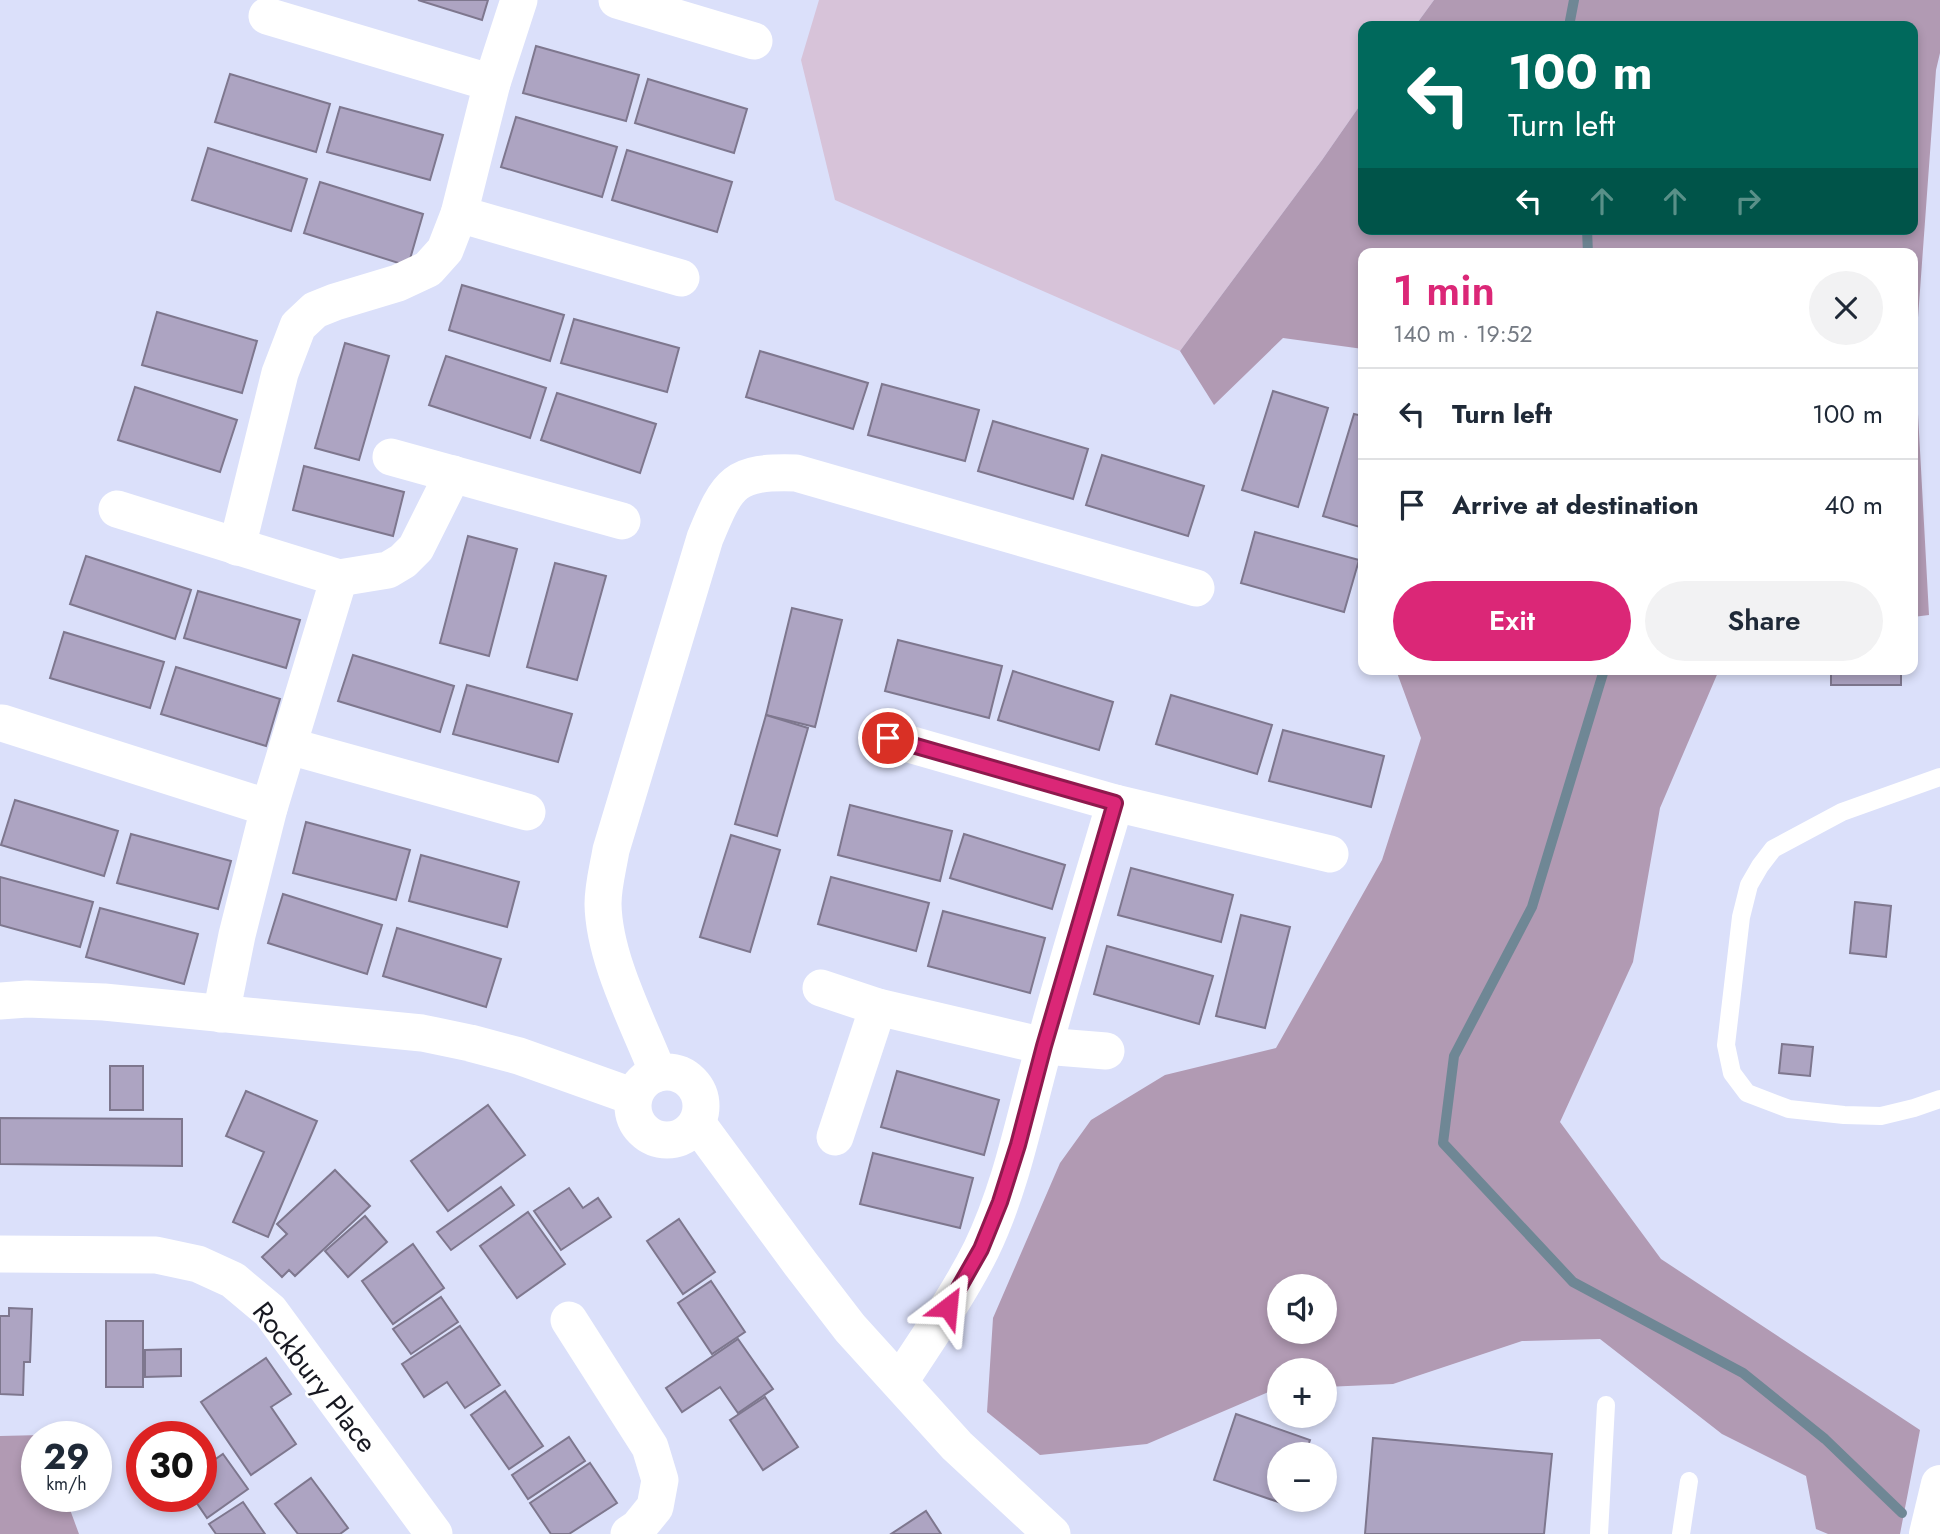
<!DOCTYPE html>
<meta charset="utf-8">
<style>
body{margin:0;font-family:Jost,sans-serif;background:#f2f2f3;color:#1f2937;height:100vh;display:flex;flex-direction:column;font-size:26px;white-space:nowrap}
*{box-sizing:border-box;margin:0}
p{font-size:23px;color:#747a83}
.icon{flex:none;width:38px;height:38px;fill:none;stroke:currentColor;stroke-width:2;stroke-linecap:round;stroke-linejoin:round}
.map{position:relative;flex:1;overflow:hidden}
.panel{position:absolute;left:1358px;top:248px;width:560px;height:427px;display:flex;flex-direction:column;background:#fff;border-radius:14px;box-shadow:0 4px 10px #0003}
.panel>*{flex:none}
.hud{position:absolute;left:1358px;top:21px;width:560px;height:214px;border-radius:14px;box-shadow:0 4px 10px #0003;background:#00695c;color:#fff;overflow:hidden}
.tools{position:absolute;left:1267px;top:1274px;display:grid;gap:14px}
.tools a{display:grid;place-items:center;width:70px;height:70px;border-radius:50%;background:#fff;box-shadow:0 4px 10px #0003;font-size:35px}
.speed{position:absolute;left:21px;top:1421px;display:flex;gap:14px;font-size:35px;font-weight:700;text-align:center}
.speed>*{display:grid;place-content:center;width:91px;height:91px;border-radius:50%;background:#fff;box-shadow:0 4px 10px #0003;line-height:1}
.speed small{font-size:18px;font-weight:400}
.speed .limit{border:10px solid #d22;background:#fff;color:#111}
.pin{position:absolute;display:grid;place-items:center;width:60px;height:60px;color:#fff;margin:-30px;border:4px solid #fff;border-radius:50%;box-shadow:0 2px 7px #0007}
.me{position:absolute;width:77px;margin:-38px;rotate:29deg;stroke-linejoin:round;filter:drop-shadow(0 0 5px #0008)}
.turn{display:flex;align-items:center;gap:24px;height:147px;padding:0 35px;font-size:32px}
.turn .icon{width:91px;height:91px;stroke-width:2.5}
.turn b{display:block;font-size:49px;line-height:60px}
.lanes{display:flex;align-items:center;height:66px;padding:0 35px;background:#0003;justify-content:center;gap:35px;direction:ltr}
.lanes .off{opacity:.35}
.round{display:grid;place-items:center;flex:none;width:74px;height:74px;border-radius:37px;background:#f2f2f3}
.headline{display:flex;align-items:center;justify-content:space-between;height:119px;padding:0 35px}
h1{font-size:42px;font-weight:600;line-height:52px;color:#db2777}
.cta{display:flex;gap:14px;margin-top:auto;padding:14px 35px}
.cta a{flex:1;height:80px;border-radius:42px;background:#db2777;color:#fff;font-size:28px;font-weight:600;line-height:80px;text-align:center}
.cta a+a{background:#f2f2f3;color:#1f2937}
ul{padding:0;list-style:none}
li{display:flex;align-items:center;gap:21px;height:91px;padding:0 35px;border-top:2px solid #e0e1e3}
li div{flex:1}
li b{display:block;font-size:26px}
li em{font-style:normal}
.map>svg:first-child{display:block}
</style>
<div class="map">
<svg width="1940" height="1534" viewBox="0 0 1940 1534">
<rect width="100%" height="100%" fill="#dbe0fa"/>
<polygon fill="#d7c3d9" points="819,0 1434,0 1415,26 1363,26 1363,101 1322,160 1180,351 835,200 801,60"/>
<g fill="#b19ab3" fill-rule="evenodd">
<polygon points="1434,0 1940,0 1940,53 1936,70 1915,359 1929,615 1913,617 1913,254 1363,254 1363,349 1283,338 1214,405 1180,351 1322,160 1363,101 1363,229 1913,229 1913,26 1415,26"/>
<path d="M 1396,670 L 1719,670 L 1660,808 L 1633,962 L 1560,1122 L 1661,1259 L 1920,1430 L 1900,1534 L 1828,1534 L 1816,1529 L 1806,1476 L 1722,1434 L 1600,1339 L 1522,1341 L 1393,1384 L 1325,1387 L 1325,1370 L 1279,1370 L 1279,1390 L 1273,1390 L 1147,1444 L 1040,1455 L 987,1412 L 993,1318 L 1060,1163 L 1091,1120 L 1165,1075 L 1276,1048 L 1382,860 L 1421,738 ZM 1279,1286 L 1325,1286 L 1325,1332 L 1279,1332 Z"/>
<polygon points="42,1435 43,1437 37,1437 37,1496 65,1496 79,1534 0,1534 0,1436"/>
</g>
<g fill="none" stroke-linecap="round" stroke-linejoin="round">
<g stroke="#6f8795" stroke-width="10">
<polyline points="1569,26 1574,0"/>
<polyline points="1587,229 1588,254"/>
<polyline points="1604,670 1532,907 1454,1056 1443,1143 1573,1282 1743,1373 1825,1439 1902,1513"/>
</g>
</g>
<g fill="#ada4c2" stroke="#7e778e" stroke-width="2">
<polygon points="418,0 488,0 482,20"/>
<polygon points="536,46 639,75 626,121 523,93"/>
<polygon points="230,74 330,104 316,152 215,122"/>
<polygon points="648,79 747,109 734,153 635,123"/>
<polygon points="340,107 443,135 430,180 327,152"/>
<polygon points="516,117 617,147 602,197 501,167"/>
<polygon points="208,148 307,179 291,231 192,200"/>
<polygon points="627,150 732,182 717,232 612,200"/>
<polygon points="320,182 423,214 408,266 304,233"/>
<polygon points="462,285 564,315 550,361 449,330"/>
<polygon points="157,312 257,341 242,393 142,365"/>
<polygon points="574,319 679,348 667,392 561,363"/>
<polygon points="345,343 389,356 359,460 315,448"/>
<polygon points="760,351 868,383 853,429 746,397"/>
<polygon points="446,356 546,388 530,438 429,405"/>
<polygon points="882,384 979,410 965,461 868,435"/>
<polygon points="135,387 237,420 220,472 118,440"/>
<polygon points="1273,391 1328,408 1298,507 1242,490"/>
<polygon points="557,393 656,424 640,473 541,440"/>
<polygon points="1354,414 1363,416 1363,528 1323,516"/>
<polygon points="993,421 1088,449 1073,499 978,471"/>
<polygon points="1102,455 1204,486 1188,536 1086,505"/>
<polygon points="304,466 404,492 393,536 293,510"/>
<polygon points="1255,532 1359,560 1344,612 1241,583"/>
<polygon points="468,536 517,549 489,656 440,643"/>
<polygon points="86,556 191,590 175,639 70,604"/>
<polygon points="555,563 606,576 577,680 527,667"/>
<polygon points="198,591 300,620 286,668 184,638"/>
<polygon points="792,608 842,620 815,727 766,715"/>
<polygon points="64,632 164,662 150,708 50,678"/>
<polygon points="898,640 1002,666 989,718 885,691"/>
<polygon points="353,655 454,686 440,732 338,701"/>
<polygon points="176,667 280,699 266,746 161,714"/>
<rect x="1831" y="670" width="70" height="15"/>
<polygon points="1013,671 1113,702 1099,750 998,720"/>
<polygon points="467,685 572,714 558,762 453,734"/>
<polygon points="1171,695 1272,725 1257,774 1156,744"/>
<polygon points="766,715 808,728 777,836 735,824"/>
<polygon points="1283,730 1384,756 1371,807 1269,781"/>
<polygon points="15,800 118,831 104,876 1,845"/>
<polygon points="850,805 952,831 940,881 838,855"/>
<polygon points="306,822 410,850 396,900 293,873"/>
<polygon points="131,834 231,861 218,909 117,883"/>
<polygon points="964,834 1065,865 1052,909 950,878"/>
<polygon points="731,835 780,850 750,952 700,937"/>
<polygon points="421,855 519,882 507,927 409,901"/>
<polygon points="1131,868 1233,895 1221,942 1118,915"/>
<polygon points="0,877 93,902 80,947 0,925"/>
<polygon points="831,877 929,903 916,951 818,924"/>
<polygon points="283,894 382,925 367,974 268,943"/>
<polygon points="1855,902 1891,906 1886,957 1850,953"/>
<polygon points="100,908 198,934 184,984 86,957"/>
<polygon points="943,911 1045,938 1030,993 928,966"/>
<polygon points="1241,915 1290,927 1265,1028 1216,1016"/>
<polygon points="397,928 501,959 486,1007 383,976"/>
<polygon points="1107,946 1213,976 1199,1024 1094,994"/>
<polygon points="1782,1044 1813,1047 1810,1076 1779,1073"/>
<rect x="110" y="1066" width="33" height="44"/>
<polygon points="897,1071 999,1100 984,1155 881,1127"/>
<polygon points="246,1091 317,1121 268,1237 233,1222 264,1152 226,1136"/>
<polygon points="488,1105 525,1155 448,1211 411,1161"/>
<polygon points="0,1118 182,1119 182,1166 0,1164"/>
<polygon points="873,1153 973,1178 960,1228 860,1204"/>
<polygon points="335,1170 370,1206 295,1276 289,1270 282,1277 262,1257 287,1234 277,1224"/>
<polygon points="501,1187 514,1205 451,1250 437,1232"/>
<polygon points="569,1188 583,1208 598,1198 611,1217 561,1250 534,1211"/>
<polygon points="528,1212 565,1264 517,1298 480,1246"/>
<polygon points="365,1216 387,1242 348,1277 325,1251"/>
<polygon points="679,1219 715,1272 683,1294 647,1241"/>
<polygon points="413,1244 444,1288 393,1324 362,1281"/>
<polygon points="711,1281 745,1332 712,1354 678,1303"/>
<polygon points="441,1297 458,1322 411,1354 393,1329"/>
<polygon points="9,1308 32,1309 30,1362 24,1362 23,1395 0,1394 0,1316 9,1316"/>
<rect x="106" y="1321" width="37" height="66"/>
<polygon points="460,1326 500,1385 465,1408 447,1382 424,1397 402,1364"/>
<polygon points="738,1339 773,1389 738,1413 720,1387 682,1412 666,1388"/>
<polygon points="181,1349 181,1376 145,1377 145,1350"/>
<polygon points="266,1358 291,1394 271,1407 296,1444 251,1475 201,1402"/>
<polygon points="505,1391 543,1446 509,1469 471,1415"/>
<polygon points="765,1397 798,1447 763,1470 730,1420"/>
<polygon points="1236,1414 1310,1440 1305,1454 1279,1454 1279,1500 1289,1500 1287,1505 1214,1480"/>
<polygon points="569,1437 585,1461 528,1499 512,1475"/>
<polygon points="1373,1438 1552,1454 1544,1534 1365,1534"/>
<polygon points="223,1454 248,1489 207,1518 192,1496 201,1496 201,1469"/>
<polygon points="590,1463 617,1503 569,1534 551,1534 530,1503"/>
<polygon points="311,1478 348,1528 340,1534 298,1534 275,1504"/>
<polygon points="243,1502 265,1534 216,1534 209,1524"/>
<polygon points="926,1511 941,1534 891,1534"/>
</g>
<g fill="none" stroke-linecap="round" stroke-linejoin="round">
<g stroke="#fff" stroke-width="18">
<polyline points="1940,777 1842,812 1773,849 1760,866 1749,885 1741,917 1726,1045 1732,1073 1747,1093 1789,1109 1844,1115 1881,1116 1914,1108 1940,1099"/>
<polyline points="1599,1534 1606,1405"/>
<polyline points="1681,1534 1689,1481"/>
</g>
<g stroke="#fff" stroke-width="37">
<polyline points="617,0 754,41"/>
<polyline points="267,16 492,83"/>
<polyline points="459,214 681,278"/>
<polyline points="391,457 622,521"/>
<polyline points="117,509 339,578 388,570 403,561 416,548 453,474"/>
<polyline points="237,547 280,373 298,326 315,310 335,302 398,283 428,269 445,250 459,214 492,83 519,0"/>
<polyline points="2,723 269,808"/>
<polyline points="888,738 1115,803 1330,854"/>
<polyline points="289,746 527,812"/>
<polyline points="821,988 878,1007 1044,1046 1106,1051"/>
<polyline points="0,1001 27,999 104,1002 422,1033 470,1043 519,1056 634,1097"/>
<polyline points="221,1014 237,935 269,808 339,578"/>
<circle cx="667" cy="1106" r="34"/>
<path d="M 658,1073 C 638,1022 604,959 603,904 C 603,886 608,868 611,850 L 705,538 C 728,482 734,471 796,473 L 1196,588"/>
<polyline points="697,1123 800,1263 850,1328 957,1446 1052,1534"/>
<polyline points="835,1137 878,1007"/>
<polyline points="0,1254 156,1255 198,1264 233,1280 270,1311 434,1534"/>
<polyline points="569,1320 650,1447 660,1480 655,1507 638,1528 629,1534"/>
<path d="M 900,1381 C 928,1338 958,1296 981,1250 C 1012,1186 1025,1115 1044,1047 C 1066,965 1091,884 1115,803"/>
</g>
<polyline stroke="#fff" stroke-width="38" points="1928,1534 1940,1484"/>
</g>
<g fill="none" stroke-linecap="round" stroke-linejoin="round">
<g stroke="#8e194d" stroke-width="18">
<polyline id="route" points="888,738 1115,803 1044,1046 1018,1145 1000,1202 981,1249 948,1307"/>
</g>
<use href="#route" stroke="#db2777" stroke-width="12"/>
</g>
<g text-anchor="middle" stroke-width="5" stroke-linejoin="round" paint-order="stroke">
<g font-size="28" fill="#171821" stroke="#fff">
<text transform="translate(315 1377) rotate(52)" y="10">Rockbury Place</text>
</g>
</g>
</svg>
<div class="tools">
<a><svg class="icon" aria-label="sound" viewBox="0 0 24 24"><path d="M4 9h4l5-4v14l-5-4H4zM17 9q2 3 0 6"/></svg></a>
<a>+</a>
<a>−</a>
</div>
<div class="speed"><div>29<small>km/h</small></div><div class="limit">30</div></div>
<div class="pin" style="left:888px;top:738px;background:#d93025"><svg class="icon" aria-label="arrive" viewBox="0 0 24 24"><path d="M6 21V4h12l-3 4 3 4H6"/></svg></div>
<svg class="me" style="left:948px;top:1307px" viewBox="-20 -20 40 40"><path d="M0-17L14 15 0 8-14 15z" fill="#db2777" stroke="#fff" stroke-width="4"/></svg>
<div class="hud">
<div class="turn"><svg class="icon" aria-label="left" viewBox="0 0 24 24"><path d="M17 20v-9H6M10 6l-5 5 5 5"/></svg><div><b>100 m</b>Turn left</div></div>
<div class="lanes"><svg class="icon" aria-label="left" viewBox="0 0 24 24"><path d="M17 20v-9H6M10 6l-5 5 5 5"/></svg><svg class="icon off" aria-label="ahead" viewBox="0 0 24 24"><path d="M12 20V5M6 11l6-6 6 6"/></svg><svg class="icon off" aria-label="ahead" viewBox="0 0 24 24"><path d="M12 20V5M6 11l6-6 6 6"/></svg><svg class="icon off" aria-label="right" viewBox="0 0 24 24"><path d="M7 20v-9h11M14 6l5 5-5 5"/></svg></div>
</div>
<section class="panel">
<div class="headline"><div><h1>1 min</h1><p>140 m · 19:52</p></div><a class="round"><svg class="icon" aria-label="close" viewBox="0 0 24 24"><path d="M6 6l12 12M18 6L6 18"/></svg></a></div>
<ul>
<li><svg class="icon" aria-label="left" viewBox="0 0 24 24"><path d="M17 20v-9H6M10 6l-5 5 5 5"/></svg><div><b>Turn left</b></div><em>100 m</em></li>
<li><svg class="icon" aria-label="arrive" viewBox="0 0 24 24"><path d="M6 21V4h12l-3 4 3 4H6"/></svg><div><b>Arrive at destination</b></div><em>40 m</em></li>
</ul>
<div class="cta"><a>Exit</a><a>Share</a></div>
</section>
</div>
